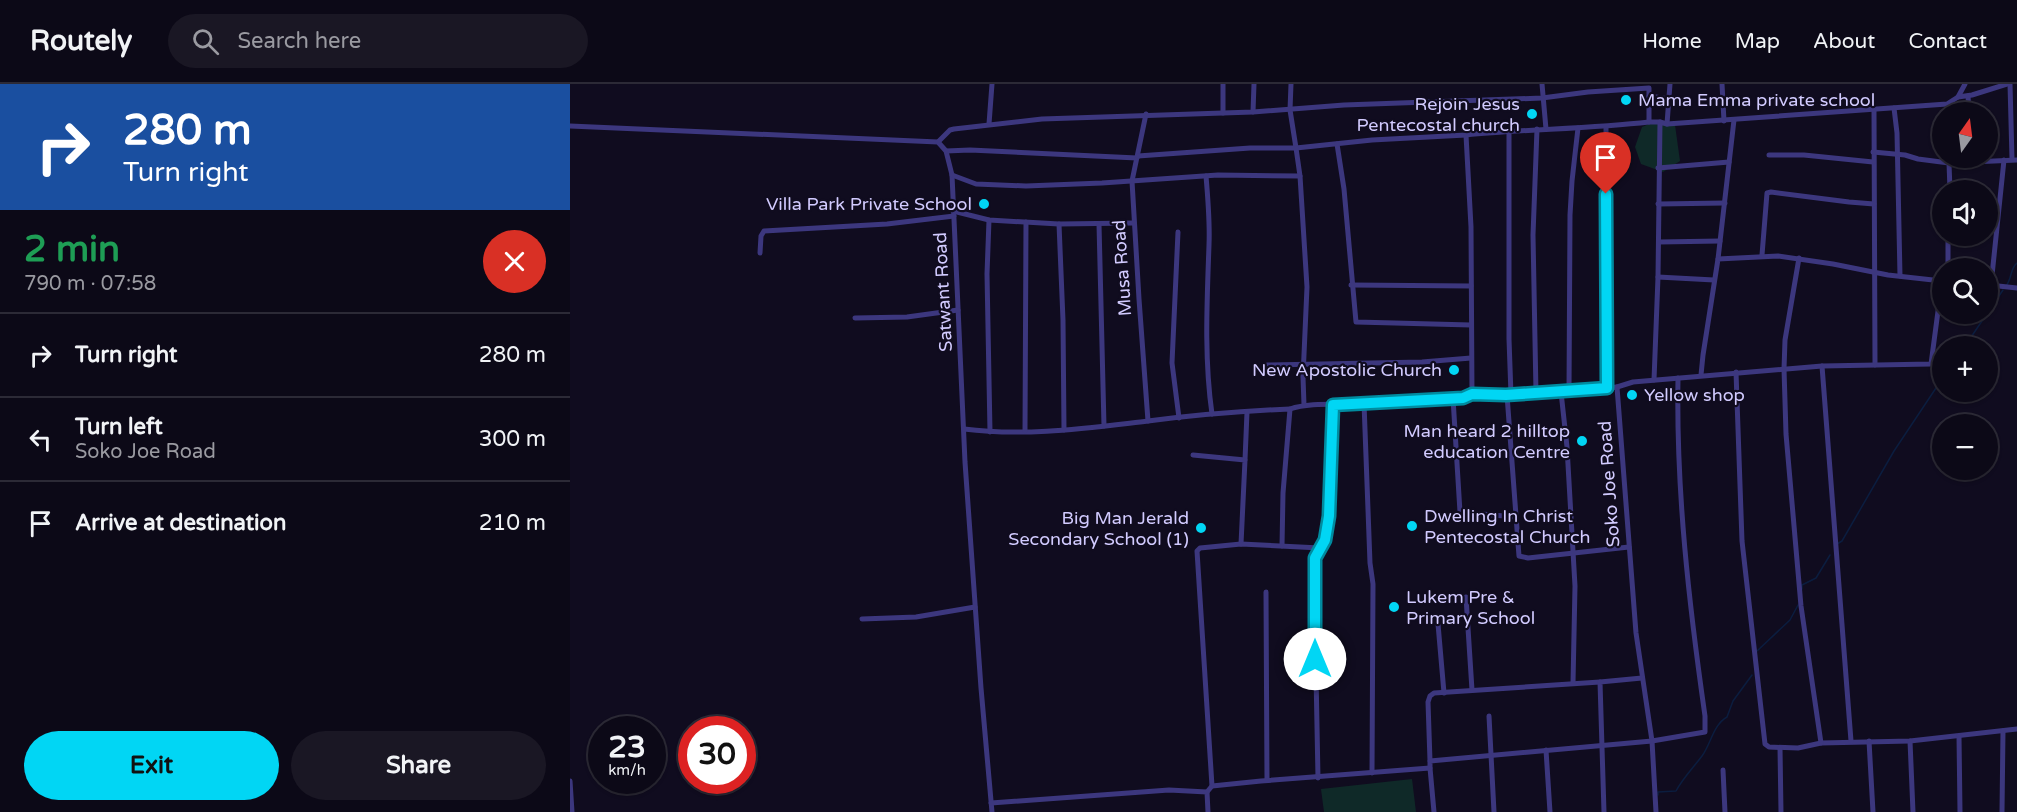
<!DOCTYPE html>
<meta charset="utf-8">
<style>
body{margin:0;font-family:"Varela Round",sans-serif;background:#1a1724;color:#f1f3f6;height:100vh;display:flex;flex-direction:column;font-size:22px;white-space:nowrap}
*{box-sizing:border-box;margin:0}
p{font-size:20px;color:#9a9aa1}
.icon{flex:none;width:33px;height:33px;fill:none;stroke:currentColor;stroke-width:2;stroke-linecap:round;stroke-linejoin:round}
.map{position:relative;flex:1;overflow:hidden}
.panel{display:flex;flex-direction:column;background:#0c0917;width:570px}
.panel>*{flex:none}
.hud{background:#1a4fa0;color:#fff;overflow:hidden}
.needle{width:39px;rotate:14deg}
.fabs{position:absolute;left:1362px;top:18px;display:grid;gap:12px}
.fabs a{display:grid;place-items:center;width:66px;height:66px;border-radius:50%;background:#0c0917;box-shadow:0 2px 4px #0004,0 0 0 2px #2c2a36;font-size:30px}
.speed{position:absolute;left:18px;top:632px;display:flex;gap:12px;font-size:30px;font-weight:700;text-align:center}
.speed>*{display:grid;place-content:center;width:78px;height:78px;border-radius:50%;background:#0c0917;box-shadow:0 2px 4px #0004,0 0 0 2px #2c2a36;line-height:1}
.speed small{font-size:15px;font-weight:400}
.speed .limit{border:9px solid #d22;background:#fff;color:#111}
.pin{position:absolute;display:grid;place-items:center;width:51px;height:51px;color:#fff;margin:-62px -26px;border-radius:50% 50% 50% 0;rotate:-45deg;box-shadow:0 0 6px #0007}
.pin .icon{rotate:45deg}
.me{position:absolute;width:66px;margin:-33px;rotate:0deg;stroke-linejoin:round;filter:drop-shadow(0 0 4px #0008)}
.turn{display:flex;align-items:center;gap:21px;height:126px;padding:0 24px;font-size:27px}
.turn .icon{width:78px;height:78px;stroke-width:2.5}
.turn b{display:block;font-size:42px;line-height:51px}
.round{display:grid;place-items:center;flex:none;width:63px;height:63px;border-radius:32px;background:#1a1724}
.headline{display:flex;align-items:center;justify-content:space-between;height:102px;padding:0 24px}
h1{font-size:36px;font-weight:700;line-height:45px;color:#1e9e55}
.primary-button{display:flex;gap:12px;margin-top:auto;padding:12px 24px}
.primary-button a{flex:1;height:69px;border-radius:36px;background:#01d6f4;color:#111;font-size:24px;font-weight:700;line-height:69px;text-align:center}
.primary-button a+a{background:#1a1724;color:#f1f3f6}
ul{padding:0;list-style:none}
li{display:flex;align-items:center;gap:18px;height:84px;padding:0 24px;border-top:2px solid #2c2a36}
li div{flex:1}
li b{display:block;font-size:22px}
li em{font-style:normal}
header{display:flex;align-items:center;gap:36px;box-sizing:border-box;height:84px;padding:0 30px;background:#0c0917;border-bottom:2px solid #2c2a36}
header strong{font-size:28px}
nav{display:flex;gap:33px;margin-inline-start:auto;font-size:21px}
.search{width:420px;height:54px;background:#1a1724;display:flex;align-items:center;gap:15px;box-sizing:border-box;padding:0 21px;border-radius:33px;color:#9a9aa1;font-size:22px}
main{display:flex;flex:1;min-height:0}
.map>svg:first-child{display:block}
</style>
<header>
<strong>Routely</strong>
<div class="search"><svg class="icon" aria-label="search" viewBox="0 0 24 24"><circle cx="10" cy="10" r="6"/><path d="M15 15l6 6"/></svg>Search here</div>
<nav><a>Home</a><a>Map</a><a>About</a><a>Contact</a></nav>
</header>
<main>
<section class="panel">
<div class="hud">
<div class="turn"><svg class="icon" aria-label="right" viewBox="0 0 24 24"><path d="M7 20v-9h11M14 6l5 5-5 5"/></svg><div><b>280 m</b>Turn right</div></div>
</div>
<div class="headline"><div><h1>2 min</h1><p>790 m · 07:58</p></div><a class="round" style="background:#d93025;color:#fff"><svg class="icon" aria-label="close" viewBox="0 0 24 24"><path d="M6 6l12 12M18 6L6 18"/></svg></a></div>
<ul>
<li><svg class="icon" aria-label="right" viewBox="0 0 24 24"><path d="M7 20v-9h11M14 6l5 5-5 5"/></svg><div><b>Turn right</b></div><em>280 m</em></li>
<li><svg class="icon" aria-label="left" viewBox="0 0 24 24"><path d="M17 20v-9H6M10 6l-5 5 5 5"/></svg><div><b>Turn left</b><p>Soko Joe Road</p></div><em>300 m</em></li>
<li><svg class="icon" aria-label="arrive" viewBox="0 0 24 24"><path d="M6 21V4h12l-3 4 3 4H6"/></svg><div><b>Arrive at destination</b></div><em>210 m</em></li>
</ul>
<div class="primary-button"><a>Exit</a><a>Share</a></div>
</section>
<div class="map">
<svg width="1447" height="728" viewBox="0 0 1447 728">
<rect width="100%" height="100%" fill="#100c1f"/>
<g fill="#0f2928">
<polygon points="1088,36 1105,41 1110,77 1093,88 1071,80 1065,63 1072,43"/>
<polygon points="842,695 846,728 754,728 751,705"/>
</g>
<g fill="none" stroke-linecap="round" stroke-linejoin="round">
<g stroke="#0b1d3f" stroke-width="1.5">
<path d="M 1436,202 C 1442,195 1440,184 1447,179"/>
<polyline points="1395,262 1433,206"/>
<polyline points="1267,460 1272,457 1324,367 1372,295"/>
<polyline points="1232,505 1232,501 1246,494 1260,471"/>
<polyline points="1187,567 1220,536 1228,521"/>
<path d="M 1088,711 L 1088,708 L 1106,707 C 1113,694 1123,684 1132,672 C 1141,660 1143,641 1157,633 L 1163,617 L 1182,591"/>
</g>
<g stroke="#3c377e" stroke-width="5">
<polyline points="721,0 720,26 726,64 802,56 896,51"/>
<polyline points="972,0 976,45"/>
<polyline points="1152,0 1154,37"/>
<polyline points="1440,0 1442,75"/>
<polyline points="1079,12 1099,15"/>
<polyline points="1398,12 1399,28"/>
<polyline points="1388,13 1402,11 1437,0"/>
<polyline points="1324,24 1327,49 1330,192"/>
<polyline points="1304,26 1305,281"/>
<polyline points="683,28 684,0"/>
<polyline points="653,29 653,0"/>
<polyline points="576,30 562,97 569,215 578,337"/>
<polyline points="419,40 422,0"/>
<polyline points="1097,40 1377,20 1388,13 1395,0"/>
<polyline points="0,42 368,58 376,67 382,91 395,378 411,604 422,728"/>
<polyline points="1036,43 1037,304 1047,303 1066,549 1082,657 1086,728"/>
<polyline points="939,47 939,255 941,311"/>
<polyline points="368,58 380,46 384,45 472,35 683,28 774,21 972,14 1018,8 1079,4 1079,38 1090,38"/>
<polyline points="767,60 774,105 786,238 901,241"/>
<polyline points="376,67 400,66 567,74"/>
<polyline points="1303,68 1335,71 1348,75 1379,79 1447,76"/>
<polyline points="1199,71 1234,71 1303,78"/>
<polyline points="568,72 680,64 726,64 730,92"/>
<polyline points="1379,79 1380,106"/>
<polyline points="1088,84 1159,78"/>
<polyline points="382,91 406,100 456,102 532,99 648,91 730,92 737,203 733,293 734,321"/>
<path d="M 636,92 C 638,115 640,138 639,161 C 637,218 634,274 642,330"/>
<polyline points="1088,120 1155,119"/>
<polyline points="383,127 419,136 489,140 564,139"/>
<polyline points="419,136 417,190 420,348"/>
<polyline points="489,140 493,236 494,346"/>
<polyline points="529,140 534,342"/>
<polyline points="608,148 602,279 609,334"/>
<polyline points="1089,158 1150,157"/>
<polyline points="190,169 191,152 194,147 317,140 384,132"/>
<polyline points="1192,171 1197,109 1201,108 1279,118 1304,120"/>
<polyline points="1229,174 1215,256 1214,285 1216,350 1231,522 1251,659 1340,657 1447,645"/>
<polyline points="1148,175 1164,36"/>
<polyline points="1378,184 1378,152"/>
<polyline points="1088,193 1144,196"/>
<polyline points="781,201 901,202"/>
<polyline points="1419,201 1447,204"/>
<polyline points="1421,201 1434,76"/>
<polyline points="285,234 337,233 388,226"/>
<polyline points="697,281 852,278 901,274"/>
<polyline points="1252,282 1281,657"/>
<polyline points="1166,288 1172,457 1195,660 1199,663 1228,664 1251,659"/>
<polyline points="1131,291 1133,271 1148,175 1208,172 1263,180 1318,191 1372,197"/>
<polyline points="1084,296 1088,193 1090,38 1097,40 1100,0"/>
<polyline points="1047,303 1063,298 1252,282 1361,280 1372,197"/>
<polyline points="999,307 1000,131 1002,97 1008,44"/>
<polyline points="991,308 997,363 1005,502 1003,599"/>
<polyline points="966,309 963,151 967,45"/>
<path d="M 902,310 L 901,143 L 896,51 C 957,45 1018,45 1079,38"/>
<polyline points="937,311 949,472 958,474 1059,463"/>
<polyline points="883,314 890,428 945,433"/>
<path d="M 720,325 C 741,318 770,321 794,319"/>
<path d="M 394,345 C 455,353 517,344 578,337 C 625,331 673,327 720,325 L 713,409 L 712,462"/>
<polyline points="455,347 456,138"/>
<polyline points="623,371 675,376 671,460"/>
<polyline points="675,376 677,328"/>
<polyline points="750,464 757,450 759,432 763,322"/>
<polyline points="696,508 697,696"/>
<polyline points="896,513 902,606"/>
<polyline points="292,535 346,533 405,523"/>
<polyline points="868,540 874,609"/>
<polyline points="919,632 924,728"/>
<polyline points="1389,652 1390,728"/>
<polyline points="1299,657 1303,728"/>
<polyline points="1340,657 1343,728"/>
<polyline points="1210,664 1211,728"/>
<polyline points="976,666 980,728"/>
<polyline points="860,677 858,618 860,612 864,609 1030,598"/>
<path d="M 860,684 L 860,677 L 1082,657 L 1135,648 L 1135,632 C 1119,520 1106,407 1108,294"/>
<polyline points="1153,686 1155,728"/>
<polyline points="802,689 803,500 800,479 794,319 893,314 902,310 937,311 1037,304"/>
<polyline points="0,697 2,728"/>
<polyline points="642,702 627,467 630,464 671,460 750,464 745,474 744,486 748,694"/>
<polyline points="637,708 642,702 691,697 860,684 864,728"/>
<polyline points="421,719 599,706 637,708 638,728"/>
<polyline points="1034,728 1030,598 1072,594"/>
<polyline points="1432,728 1433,647"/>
</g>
</g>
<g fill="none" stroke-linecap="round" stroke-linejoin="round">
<g stroke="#018b9f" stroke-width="15">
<polyline id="route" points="745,575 745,474 755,456 759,432 763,321 893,314 902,310 936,311 1037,304 1036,110"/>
</g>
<use href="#route" stroke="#01d6f4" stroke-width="10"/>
</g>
<g fill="#01d6f4" stroke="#100c1f" stroke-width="2">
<circle cx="1056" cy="16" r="6"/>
<circle cx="962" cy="30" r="6"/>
<circle cx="414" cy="120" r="6"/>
<circle cx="884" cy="286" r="6"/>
<circle cx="1062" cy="311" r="6"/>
<circle cx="1012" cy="357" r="6"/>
<circle cx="842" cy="442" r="6"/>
<circle cx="631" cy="444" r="6"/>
<circle cx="824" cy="523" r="6"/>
</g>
<g text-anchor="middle" stroke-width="4.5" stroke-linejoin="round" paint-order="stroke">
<g font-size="18" fill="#d2cbff" stroke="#100c1f" text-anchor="end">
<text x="1068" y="22" text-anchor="start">Mama Emma private school</text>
<text x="950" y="26">Rejoin Jesus<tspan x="950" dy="21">Pentecostal church</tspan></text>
<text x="402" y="126">Villa Park Private School</text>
<text x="872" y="292">New Apostolic Church</text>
<text x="1074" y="317" text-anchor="start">Yellow shop</text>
<text x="1000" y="353">Man heard 2 hilltop<tspan x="1000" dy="21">education Centre</tspan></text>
<text x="854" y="438" text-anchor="start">Dwelling In Christ<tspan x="854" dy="21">Pentecostal Church</tspan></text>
<text x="619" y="440">Big Man Jerald<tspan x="619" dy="21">Secondary School (1)</tspan></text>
<text x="836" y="519" text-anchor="start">Lukem Pre &amp;<tspan x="836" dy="21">Primary School</tspan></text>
</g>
<g font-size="18" fill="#d2cbff" stroke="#100c1f">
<text transform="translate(552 184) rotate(-94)" y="6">Musa Road</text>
<text transform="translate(373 208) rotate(-93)" y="6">Satwant Road</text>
<text transform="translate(1039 400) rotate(-94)" y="6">Soko Joe Road</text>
</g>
</g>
</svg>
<div class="fabs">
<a><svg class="needle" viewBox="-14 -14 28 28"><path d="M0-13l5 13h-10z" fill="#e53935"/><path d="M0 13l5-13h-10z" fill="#9a9aa1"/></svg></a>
<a><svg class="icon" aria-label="sound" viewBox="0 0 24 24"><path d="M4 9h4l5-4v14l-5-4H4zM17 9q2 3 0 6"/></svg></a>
<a><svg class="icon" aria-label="search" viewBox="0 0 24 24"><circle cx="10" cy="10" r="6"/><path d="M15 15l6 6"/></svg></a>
<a>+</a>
<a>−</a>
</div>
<div class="speed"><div>23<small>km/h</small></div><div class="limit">30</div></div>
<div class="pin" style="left:1036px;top:110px;background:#d93025"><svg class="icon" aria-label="arrive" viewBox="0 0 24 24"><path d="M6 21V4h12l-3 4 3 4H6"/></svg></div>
<svg class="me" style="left:745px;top:575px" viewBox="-20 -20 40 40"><circle r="19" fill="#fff"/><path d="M0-13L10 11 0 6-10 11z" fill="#01d6f4"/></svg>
</div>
</main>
